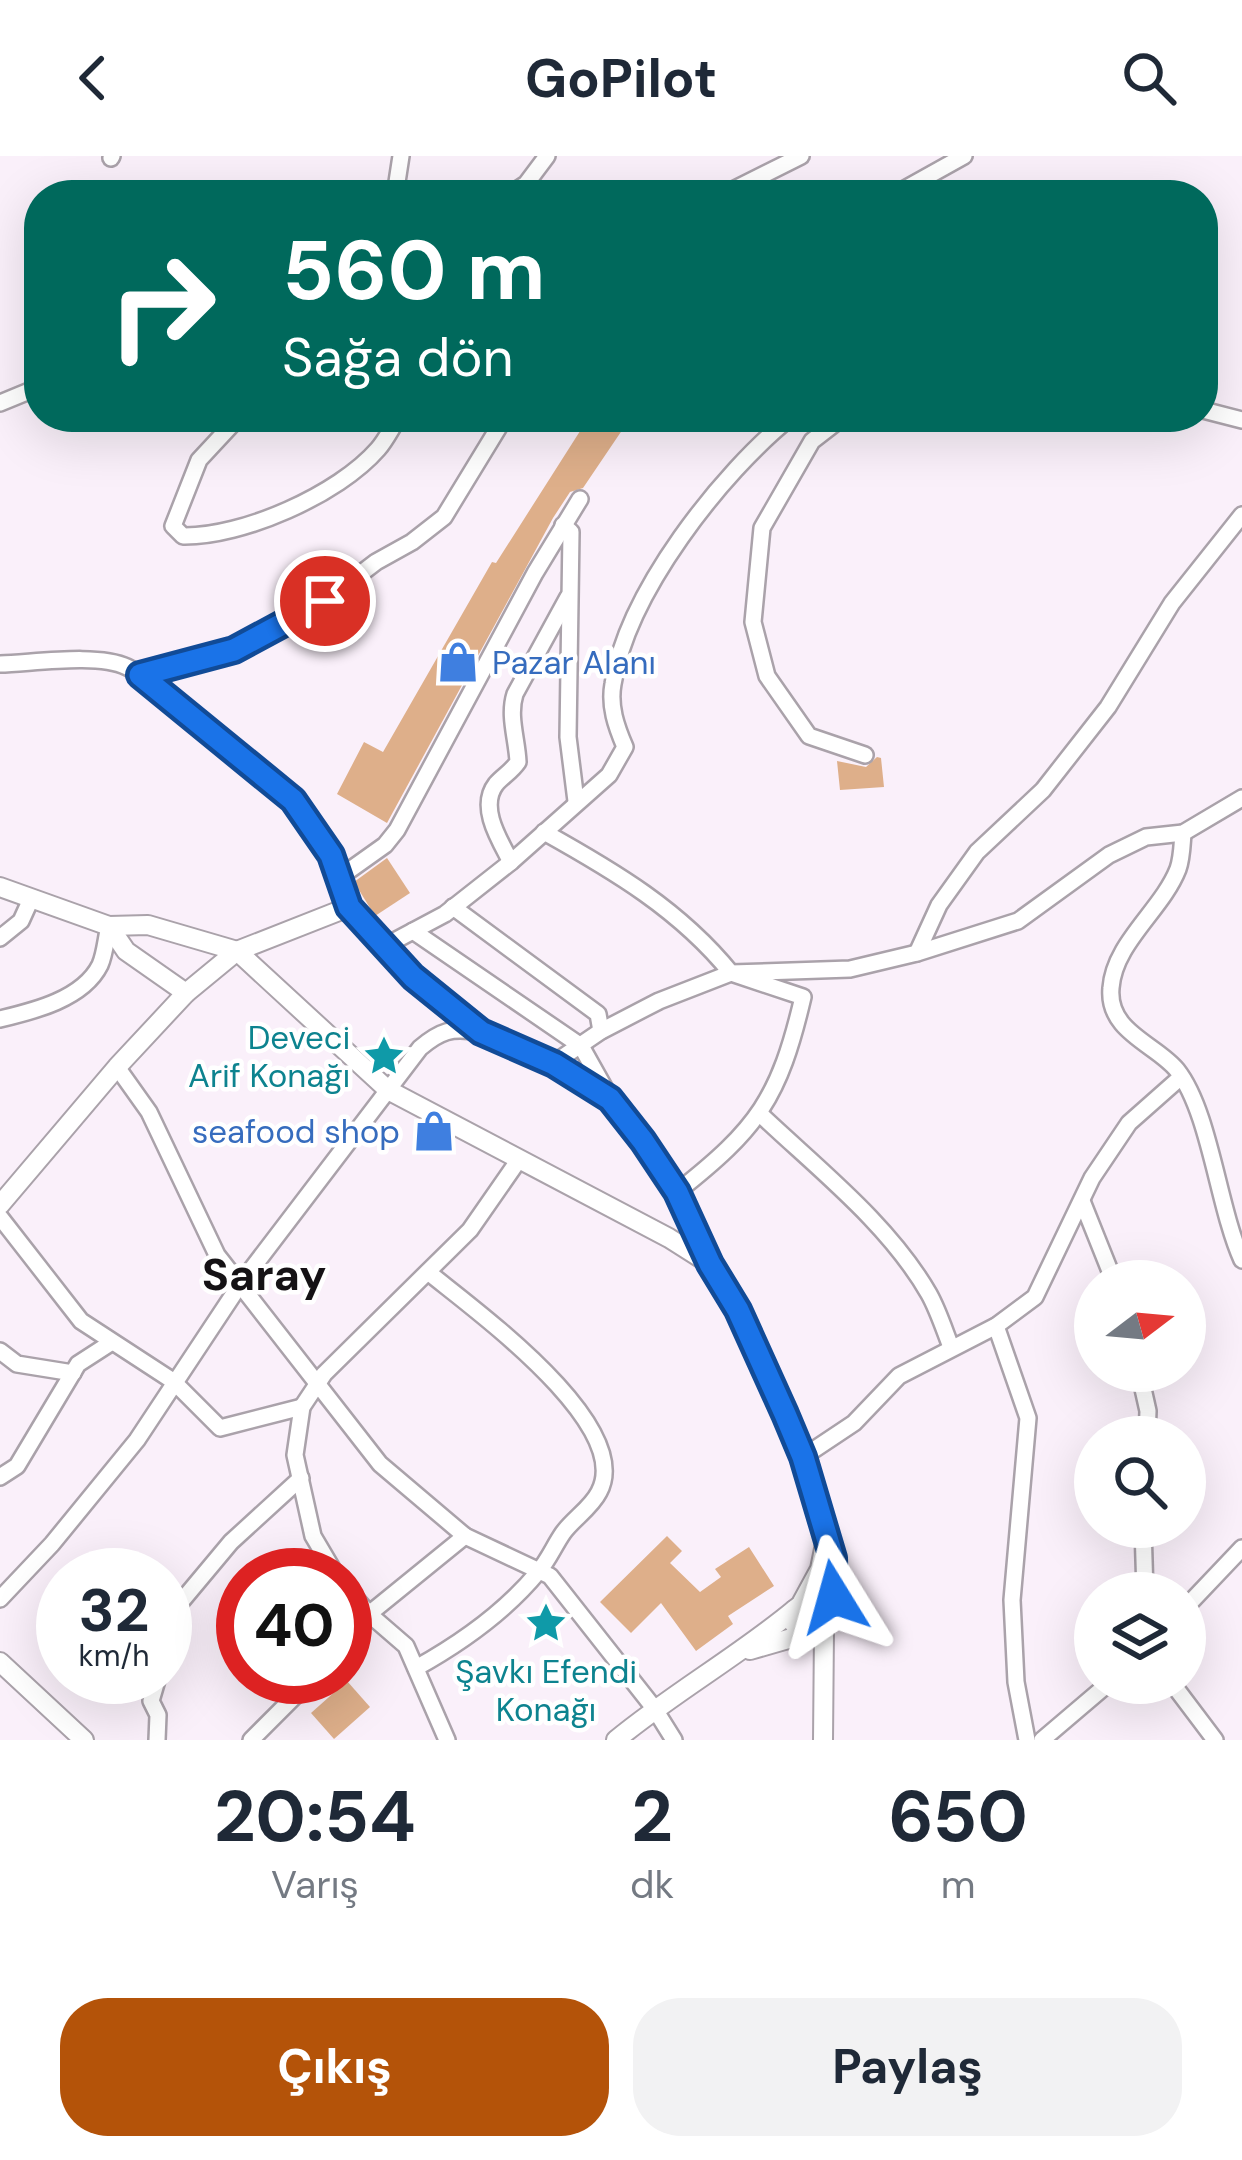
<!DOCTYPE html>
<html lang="tr">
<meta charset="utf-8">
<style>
body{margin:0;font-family:"DM Sans",sans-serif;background:#f2f2f3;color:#1f2937;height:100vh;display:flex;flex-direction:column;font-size:45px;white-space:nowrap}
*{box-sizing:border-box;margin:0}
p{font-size:39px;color:#747a83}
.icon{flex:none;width:66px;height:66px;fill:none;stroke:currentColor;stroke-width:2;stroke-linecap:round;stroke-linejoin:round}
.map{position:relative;height:1584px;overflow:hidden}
.details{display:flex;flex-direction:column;background:#fff;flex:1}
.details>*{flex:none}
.guide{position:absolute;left:24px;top:24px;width:1194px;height:252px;border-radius:48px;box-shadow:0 12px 48px #0002;background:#00695c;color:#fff;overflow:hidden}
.needle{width:78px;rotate:74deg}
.buttons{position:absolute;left:1074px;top:1104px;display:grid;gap:24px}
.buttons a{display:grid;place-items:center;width:132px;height:132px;border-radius:50%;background:#fff;box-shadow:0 12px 48px #0002;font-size:60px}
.speed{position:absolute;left:36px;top:1392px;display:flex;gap:24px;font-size:60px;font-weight:700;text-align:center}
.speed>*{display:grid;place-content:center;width:156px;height:156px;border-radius:50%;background:#fff;box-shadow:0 12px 48px #0002;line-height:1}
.speed small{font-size:30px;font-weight:400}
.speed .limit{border:18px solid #d22;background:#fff;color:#111}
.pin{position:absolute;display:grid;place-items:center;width:102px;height:102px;color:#fff;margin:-51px;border:6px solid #fff;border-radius:50%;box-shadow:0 3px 12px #0007}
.me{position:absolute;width:132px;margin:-66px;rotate:352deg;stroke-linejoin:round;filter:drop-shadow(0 0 9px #0008)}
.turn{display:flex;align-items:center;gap:42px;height:252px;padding:0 60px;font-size:54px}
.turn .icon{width:156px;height:156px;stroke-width:2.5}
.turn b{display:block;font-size:84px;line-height:102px}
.eta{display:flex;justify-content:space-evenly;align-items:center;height:204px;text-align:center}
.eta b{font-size:72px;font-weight:700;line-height:84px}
.primary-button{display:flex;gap:24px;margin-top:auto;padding:24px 60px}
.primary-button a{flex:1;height:138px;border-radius:48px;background:#b45309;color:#fff;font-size:48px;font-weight:700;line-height:138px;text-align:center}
.primary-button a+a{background:#f2f2f3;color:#1f2937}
header{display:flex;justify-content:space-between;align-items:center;height:156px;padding:0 60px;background:#fff;font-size:54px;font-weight:700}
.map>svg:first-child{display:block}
</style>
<header><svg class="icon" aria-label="back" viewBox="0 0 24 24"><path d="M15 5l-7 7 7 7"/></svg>GoPilot<svg class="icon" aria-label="search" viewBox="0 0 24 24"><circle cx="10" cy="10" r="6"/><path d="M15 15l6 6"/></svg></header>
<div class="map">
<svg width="1242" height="1584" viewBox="0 0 1242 1584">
<rect width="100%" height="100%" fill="#faf0fa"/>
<g fill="#deaf8a">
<polygon points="589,261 631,261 583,332 570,336 553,362 387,667 337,638 364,586 383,596 492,406 496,407"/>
<polygon points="877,601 881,602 884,631 840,634 837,605 866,611"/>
<polygon points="387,702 410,737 375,760 354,726"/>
<polygon points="667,1380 682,1395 670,1407 700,1436 721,1421 715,1413 749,1391 774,1430 728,1460 733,1468 696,1495 661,1447 631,1477 600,1446"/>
<polygon points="347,1525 370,1551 334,1583 311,1557"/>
</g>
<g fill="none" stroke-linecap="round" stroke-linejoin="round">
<g stroke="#aaa2aa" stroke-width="20">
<g id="minor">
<polyline points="111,2 112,0"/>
<polyline points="395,39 401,0"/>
<polyline points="509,39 526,28 547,0"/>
<polyline points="723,39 801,0"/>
<polyline points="894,39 964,0"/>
<polyline points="0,247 39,231"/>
<polyline points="1203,254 1242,264"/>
<path d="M 239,261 L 199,304 L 173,370 L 183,380 C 242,381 338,339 378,293 C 386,284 392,271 399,261"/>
<polyline points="843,261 812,285 762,372 753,466 767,520 809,580 865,599"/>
<polyline points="563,369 571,376 568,581 576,645"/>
<path d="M 0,508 C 34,507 98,497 127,511 C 161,527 184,556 212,579 C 247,609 287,632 314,670 C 339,706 343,749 373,781 C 400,809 450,861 483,877 C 525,898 579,910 612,944 C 656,989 685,1051 710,1108"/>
<polyline points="140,519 234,493 267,479 325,445 376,406 412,386 444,361 505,261"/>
<path d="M 544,676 C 614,715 680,754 731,817 L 850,813 L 917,797 L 1018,765 L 1109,699 L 1146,681 L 1183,677 L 1242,642"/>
<path d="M 1183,677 C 1182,689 1182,702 1178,713 C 1162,754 1114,787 1111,832 C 1107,876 1156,888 1177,914 C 1210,956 1218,1051 1242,1104"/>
<path d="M 511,706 C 500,685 478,651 496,628 C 503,620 511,616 518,606 C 517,583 508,560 515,538 L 568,441"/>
<polyline points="340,721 385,689 397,674 535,417 580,343"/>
<polyline points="453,751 598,858 601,875"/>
<polyline points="413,775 581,890 609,940"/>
<polyline points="0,782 21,765 31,743"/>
<path d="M 383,791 L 445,758 L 511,706 L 609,619 L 625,591 C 616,570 609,550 613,528 C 627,437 721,317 791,261"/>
<polyline points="917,797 939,749 977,696 1043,634 1108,551 1172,447 1242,359"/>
<path d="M 0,863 C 34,855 83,843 100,809 C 105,798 106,782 109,770"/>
<path d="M 554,907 L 601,875 L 659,845 L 731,817 L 803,841 C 779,943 758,972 677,1036"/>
<polyline points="117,911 149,956 217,1099 380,1308 465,1380 550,1420 654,1552 674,1584"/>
<path d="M 760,958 C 818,1013 889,1068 929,1138 C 938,1154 944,1173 951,1191"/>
<polyline points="1082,1045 1114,1125"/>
<polyline points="0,1061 81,1165 173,1225 220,1272 302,1251"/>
<polyline points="996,1170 1028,1262 1012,1444 1016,1526 1027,1584"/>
<polyline points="0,1195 17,1208 73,1217"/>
<polyline points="1139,1215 1148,1255 1147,1281"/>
<polyline points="803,1301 854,1267 899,1220 996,1170 1035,1141 1092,1022 1129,967 1181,921"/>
<polyline points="0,1321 17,1310 78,1208 112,1186"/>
<polyline points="1143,1371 1145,1437"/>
<polyline points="336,1419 313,1380 295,1299 302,1251 324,1218 470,1074 518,1005"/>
<polyline points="345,1430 369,1458 406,1490 447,1584"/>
<path d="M 0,1443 L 52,1388 L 137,1284 L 241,1127 L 420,892 C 440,875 452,871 478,876"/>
<polyline points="1185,1452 1242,1392"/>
<polyline points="165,1465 231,1386 301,1322"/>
<polyline points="345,1492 369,1458 465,1380"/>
<path d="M 416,1512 C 461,1487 505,1456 538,1416 C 548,1405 554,1390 563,1377 C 573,1363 591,1352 599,1336 C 635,1269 473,1153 428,1116"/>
<polyline points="1172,1527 1215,1584"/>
<polyline points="157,1584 158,1559 151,1545 158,1521"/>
<polyline points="251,1584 314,1521"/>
<polyline points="1042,1584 1109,1527"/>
</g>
</g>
<g stroke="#aaa2aa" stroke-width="22">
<g id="tertiary">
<polyline points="0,731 109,770 148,769 237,795 388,934 669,1082 710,1108 738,1154 785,1258 803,1301 833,1403 834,1441 828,1459"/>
<polyline points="109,770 126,795 186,837"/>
<polyline points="0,1049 117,911 186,837 237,795 349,751"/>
<polyline points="802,1446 820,1413 825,1388"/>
<path d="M 750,1494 L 802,1479 L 819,1478 L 829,1464 C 828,1451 820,1444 807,1444 L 794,1454 L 792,1465 L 802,1479"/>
<polyline points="0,1506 84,1584"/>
<path d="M 616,1584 C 673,1537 737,1501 794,1454"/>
<polyline points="823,1584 824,1474"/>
</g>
</g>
<use href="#minor" stroke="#fff" stroke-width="15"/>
<use href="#tertiary" stroke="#fff" stroke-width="18"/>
</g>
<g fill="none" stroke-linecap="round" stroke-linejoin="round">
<g stroke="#114b97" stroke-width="30">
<polyline id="route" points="325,445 234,494 140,519 293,644 331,699 349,751 413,821 481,876 554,908 610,943 643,985 677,1036 710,1108 738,1154 785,1258 803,1301 833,1402 834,1441"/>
</g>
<use href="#route" stroke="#1a73e8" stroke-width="21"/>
</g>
<defs>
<g id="shop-bare" transform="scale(3.24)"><path d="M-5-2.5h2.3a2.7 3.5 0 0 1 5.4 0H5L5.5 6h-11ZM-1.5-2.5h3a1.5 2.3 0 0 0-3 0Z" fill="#3f7fe0" stroke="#fff" stroke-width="2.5" paint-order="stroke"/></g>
<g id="sight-bare" transform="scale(3.24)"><path d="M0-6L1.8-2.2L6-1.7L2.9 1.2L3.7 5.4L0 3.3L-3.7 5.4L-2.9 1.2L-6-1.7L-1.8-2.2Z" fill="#0f9aa8" stroke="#fff" stroke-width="2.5" paint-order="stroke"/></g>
</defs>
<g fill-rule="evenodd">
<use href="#shop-bare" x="458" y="506"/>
<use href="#sight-bare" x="384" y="900"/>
<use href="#shop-bare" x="434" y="975"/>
<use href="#sight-bare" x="546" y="1467"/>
</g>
<g text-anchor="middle" stroke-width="9" stroke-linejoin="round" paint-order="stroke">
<g font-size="33" fill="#366cbe" stroke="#fff" text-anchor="start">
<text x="492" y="518">Pazar Alanı</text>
<text x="400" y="987" text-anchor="end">seafood shop</text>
</g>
<g font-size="33" fill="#0d838f" stroke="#fff" text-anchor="end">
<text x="350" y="893">Deveci<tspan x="350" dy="38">Arif Konağı</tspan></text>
<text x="546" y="1527" text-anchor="middle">Şavkı Efendi<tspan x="546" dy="38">Konağı</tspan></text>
</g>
<g font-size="45" font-weight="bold" fill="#151215" stroke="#fff">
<text x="264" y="1134">Saray</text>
</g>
</g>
</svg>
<div class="buttons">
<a><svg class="needle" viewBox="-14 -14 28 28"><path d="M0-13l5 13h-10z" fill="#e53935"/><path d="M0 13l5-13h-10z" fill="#747a83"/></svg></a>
<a><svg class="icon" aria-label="search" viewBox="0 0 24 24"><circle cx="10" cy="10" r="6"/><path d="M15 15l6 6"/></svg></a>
<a><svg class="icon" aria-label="layers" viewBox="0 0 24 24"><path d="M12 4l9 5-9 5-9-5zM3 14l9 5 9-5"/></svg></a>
</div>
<div class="speed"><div>32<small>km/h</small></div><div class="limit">40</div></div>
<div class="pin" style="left:325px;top:445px;background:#d93025"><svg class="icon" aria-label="arrive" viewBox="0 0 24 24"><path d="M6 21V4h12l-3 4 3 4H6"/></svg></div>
<svg class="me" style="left:834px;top:1441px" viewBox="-20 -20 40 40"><path d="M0-17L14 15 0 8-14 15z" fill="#1a73e8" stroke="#fff" stroke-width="4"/></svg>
<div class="guide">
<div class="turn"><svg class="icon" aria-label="right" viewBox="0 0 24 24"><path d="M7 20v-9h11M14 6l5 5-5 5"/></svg><div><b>560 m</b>Sağa dön</div></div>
</div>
</div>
<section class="details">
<div class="eta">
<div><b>20:54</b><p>Varış</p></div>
<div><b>2</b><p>dk</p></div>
<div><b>650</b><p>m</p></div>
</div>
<div class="primary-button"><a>Çıkış</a><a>Paylaş</a></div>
</section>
